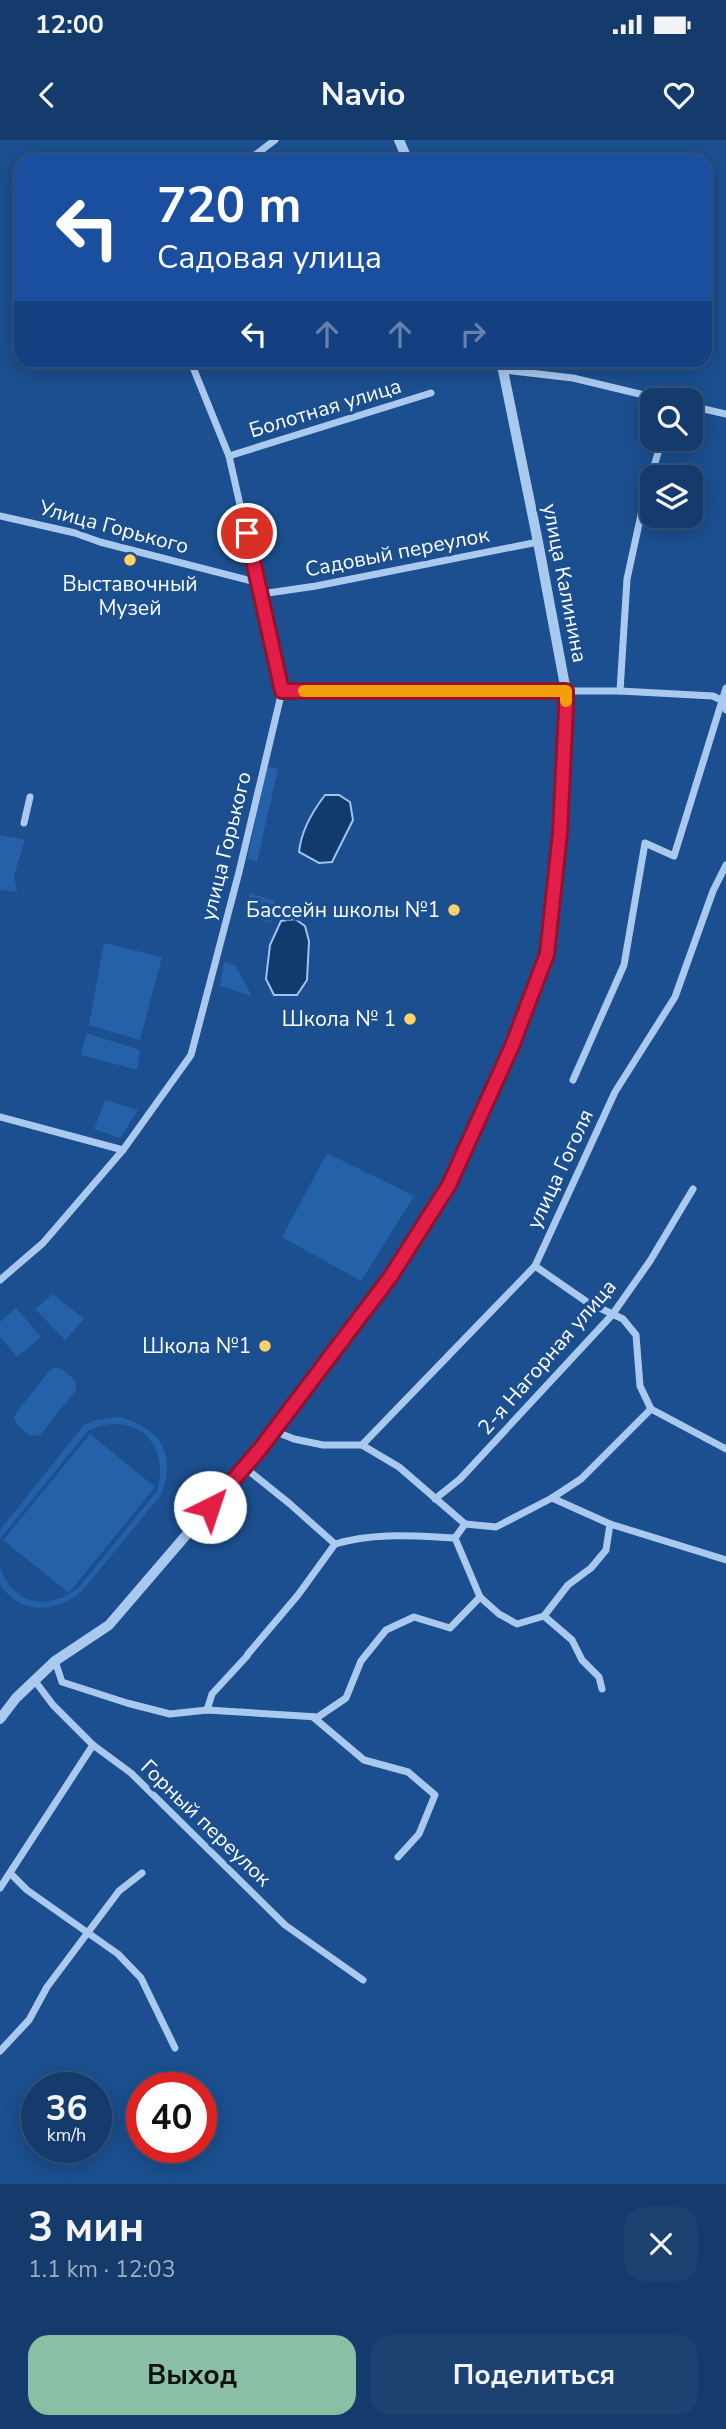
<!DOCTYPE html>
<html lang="ru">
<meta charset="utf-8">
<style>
body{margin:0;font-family:"Nunito Sans",sans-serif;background:#1d4271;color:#f1f3f6;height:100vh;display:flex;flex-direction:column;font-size:26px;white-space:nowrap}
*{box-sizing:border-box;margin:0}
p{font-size:23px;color:#9dadc1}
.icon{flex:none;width:38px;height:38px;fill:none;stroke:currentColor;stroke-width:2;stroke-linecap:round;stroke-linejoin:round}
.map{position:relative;height:2044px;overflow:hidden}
.panel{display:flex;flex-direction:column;background:#143b6b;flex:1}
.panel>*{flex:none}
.guide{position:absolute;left:14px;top:14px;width:698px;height:214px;border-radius:21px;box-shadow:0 4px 18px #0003,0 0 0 2px #33557e;background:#1a4fa0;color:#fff;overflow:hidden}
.tools{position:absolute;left:640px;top:248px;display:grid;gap:14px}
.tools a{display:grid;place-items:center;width:63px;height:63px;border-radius:14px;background:#143b6b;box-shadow:0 4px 18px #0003,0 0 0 2px #33557e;font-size:35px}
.speed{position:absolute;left:21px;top:1932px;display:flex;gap:14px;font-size:35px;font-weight:700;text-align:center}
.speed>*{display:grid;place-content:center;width:91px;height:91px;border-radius:50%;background:#143b6b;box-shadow:0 4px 18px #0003,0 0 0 2px #33557e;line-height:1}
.speed small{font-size:18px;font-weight:400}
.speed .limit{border:10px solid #d22;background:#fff;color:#111}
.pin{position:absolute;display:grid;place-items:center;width:60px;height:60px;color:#fff;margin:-30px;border:4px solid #fff;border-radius:50%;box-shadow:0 2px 7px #0007}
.me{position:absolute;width:77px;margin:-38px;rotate:41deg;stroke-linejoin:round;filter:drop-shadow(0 0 5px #0008)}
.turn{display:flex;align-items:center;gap:24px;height:147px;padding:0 28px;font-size:32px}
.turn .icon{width:91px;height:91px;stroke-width:2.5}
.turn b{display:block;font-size:49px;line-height:60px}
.lanes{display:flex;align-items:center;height:66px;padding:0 28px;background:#0003;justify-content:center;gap:35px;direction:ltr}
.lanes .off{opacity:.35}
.round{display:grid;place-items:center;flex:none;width:74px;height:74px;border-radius:21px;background:#1d4271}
.overview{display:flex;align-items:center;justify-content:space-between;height:119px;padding:0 28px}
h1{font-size:42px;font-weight:700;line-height:52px}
.primary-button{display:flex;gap:14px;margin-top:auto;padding:14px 28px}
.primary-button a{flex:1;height:80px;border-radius:21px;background:#8abfa5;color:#111;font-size:28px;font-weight:700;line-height:80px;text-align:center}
.primary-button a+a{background:#1d4271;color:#f1f3f6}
.status{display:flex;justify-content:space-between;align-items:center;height:49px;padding:0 35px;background:#143b6b;direction:ltr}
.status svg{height:19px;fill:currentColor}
header{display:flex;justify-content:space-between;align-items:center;height:91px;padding:0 28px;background:#143b6b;font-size:32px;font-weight:700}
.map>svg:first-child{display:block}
</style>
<div class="status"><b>12:00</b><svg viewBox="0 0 49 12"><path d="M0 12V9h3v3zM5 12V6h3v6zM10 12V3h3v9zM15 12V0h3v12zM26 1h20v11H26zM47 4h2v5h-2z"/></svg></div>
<header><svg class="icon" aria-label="back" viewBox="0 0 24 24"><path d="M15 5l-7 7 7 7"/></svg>Navio<svg class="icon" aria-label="heart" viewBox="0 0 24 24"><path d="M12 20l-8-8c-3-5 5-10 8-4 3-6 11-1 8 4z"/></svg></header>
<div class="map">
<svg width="726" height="2044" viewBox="0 0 726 2044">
<rect width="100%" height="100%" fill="#1b4f8f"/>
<g fill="#2461a8">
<polygon points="267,627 278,629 257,722 247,719"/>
<polygon points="0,695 25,700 14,735 17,752 0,750"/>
<polygon points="250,753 275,761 271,783 247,775"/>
<polygon points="104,803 162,817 140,900 89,885"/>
<polygon points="224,822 235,825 252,856 220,846"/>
<polygon points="86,893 140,910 137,930 81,915"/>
<polygon points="105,960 138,970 120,998 94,989"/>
<polygon points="327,1013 414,1056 361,1141 282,1097"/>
<polygon points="53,1154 84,1179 65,1200 35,1169"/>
<polygon points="16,1168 41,1197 17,1217 0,1197 0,1182"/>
<polygon points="56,1227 62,1229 76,1241 76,1250 40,1295 30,1296 16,1283 14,1278 16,1273 50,1230"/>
<path d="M 119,1277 C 161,1287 177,1315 161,1355 L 82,1451 C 62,1468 32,1476 10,1456 C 7,1453 1,1448 0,1443 C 0,1438 0,1431 0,1426 C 11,1465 49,1472 79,1447 L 157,1351 C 171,1303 135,1270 89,1290 L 0,1399 L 0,1390 L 84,1285 L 96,1280 Z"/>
<polygon points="90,1294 155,1347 69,1453 3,1400"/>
</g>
<g fill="#123a6d" stroke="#9cc4f0" stroke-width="2">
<path d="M 325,655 L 339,655 L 350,662 L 353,680 L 332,722 L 319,723 L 299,712 C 301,691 312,672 325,655 Z"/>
<polygon points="295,779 305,786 309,801 307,840 297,855 274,855 266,839 270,805 281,781"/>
</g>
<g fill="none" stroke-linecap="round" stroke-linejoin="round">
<g stroke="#a9c9ee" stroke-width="7">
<polyline points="247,21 275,0"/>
<polyline points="503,230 573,238 669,261"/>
<polyline points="691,266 726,274"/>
<polyline points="229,316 431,253"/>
<polyline points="0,376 75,393 100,402 259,443"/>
<polyline points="261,454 316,446 538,402"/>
<polyline points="282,551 620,551 713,556 723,561 726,570"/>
<polyline points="620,551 627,439 644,361 662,299"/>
<polyline points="24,683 30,657"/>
<polyline points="573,940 624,825 645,703 674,716 726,548"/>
<polyline points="0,977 123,1010"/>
<polyline points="535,1126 587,1162 623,1179 636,1195 640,1246 651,1269 726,1309"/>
<polyline points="0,1140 43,1103 123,1010 191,915 239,732 282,551 229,316 190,220"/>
<polyline points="274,1291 294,1299 323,1305 362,1305 399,1327 465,1384"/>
<polyline points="362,1305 535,1126 615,952 675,857 713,751 726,725"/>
<polyline points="244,1327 290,1364 335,1404"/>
<polyline points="552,1358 610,1384 726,1420"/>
<polyline points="435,1359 460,1339 612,1175 650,1121 693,1049"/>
<polyline points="455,1398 480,1457 499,1474 517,1484 544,1476 572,1500 582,1520 599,1537 602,1549"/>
<path d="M 335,1404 C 375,1392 414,1396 455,1398 L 465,1384 L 496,1387 L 552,1358 L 581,1339 L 651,1269"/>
<polyline points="544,1476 568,1445 591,1428 606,1410 610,1384"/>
<polyline points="248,1514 298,1455 335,1404"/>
<polyline points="55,1521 62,1542 127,1563 170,1574 207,1570 318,1577 346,1558 361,1521 386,1490 414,1477 450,1488 480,1457"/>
<polyline points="35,1541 53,1565 93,1605 131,1633 285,1785 363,1840"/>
<polyline points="207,1570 212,1554 247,1516"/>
<polyline points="313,1577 364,1620 408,1632 435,1655 419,1694 398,1717"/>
<polyline points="11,1734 27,1750 118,1814 141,1838 175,1908"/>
<polyline points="0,1748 93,1605"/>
<polyline points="0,1911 29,1880 47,1847 119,1751 142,1733"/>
</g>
<g stroke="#a9c9ee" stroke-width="10">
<polyline points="399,0 408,21"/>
<polyline points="0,1579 16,1558 55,1521 109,1485 260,1309 391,1136 449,1045 512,906 547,814 560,693 566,551 538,402 503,230 498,220"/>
</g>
</g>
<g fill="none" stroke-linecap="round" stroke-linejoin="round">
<g stroke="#92132f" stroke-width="18">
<polyline id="route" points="210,1367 260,1309 391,1136 449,1045 512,906 547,814 560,693 566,569 566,551 282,551 247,393"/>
</g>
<use href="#route" stroke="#e11d48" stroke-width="12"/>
<polyline stroke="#f59e0b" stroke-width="12" points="304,551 566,551 566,561"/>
</g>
<g fill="#ffd166" stroke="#1b4f8f" stroke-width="2.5">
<circle cx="130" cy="420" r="7"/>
<circle cx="454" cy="770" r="7"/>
<circle cx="410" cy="879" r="7"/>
<circle cx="265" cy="1206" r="7"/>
</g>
<g text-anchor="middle" stroke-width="7" stroke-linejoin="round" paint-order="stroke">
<g font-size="21" fill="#fff" stroke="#1b4f8f">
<text transform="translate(325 268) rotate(-17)" y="7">Болотная улица</text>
<text transform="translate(114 387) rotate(15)" y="7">Улица Горького</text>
<text transform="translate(397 412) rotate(-11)" y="7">Садовый переулок</text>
<text transform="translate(565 443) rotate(79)" y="7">улица Калинина</text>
<text transform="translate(226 706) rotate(-76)" y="7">улица Горького</text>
<text transform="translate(560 1029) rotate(-65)" y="7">улица Гоголя</text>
<text transform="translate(547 1217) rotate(-49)" y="7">2-я Нагорная улица</text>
<text transform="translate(206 1683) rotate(44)" y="7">Горный переулок</text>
</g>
<g font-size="21" fill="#fff" stroke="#1b4f8f" text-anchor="end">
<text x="130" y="451" text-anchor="middle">Выставочный<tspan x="130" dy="24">Музей</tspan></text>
<text x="440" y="777">Бассейн школы №1</text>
<text x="396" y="886">Школа № 1</text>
<text x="251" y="1213">Школа №1</text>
</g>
</g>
</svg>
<div class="tools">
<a><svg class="icon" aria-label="search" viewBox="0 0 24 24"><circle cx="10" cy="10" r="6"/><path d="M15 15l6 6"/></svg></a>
<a><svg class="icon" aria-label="layers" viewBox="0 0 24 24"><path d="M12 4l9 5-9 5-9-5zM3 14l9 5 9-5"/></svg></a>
</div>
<div class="speed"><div>36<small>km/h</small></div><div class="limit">40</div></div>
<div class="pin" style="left:247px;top:393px;background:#d93025"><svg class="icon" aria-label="arrive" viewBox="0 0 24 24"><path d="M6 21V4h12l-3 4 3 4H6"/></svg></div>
<svg class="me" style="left:210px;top:1367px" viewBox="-20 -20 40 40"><circle r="19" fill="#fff"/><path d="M0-13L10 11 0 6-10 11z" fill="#e11d48"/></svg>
<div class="guide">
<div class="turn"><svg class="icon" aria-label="left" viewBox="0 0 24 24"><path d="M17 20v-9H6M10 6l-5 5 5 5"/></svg><div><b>720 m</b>Садовая улица</div></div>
<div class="lanes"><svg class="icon" aria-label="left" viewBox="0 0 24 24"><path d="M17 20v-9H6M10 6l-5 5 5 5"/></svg><svg class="icon off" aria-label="ahead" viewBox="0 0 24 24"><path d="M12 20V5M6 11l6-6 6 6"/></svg><svg class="icon off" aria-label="ahead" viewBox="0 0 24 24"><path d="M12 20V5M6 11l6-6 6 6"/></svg><svg class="icon off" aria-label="right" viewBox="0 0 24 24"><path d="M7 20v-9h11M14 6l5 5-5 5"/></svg></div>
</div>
</div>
<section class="panel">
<div class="overview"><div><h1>3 мин</h1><p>1.1 km · 12:03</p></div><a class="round"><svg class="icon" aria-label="close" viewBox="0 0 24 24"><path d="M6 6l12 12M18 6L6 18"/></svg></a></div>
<div class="primary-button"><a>Выход</a><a>Поделиться</a></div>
</section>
